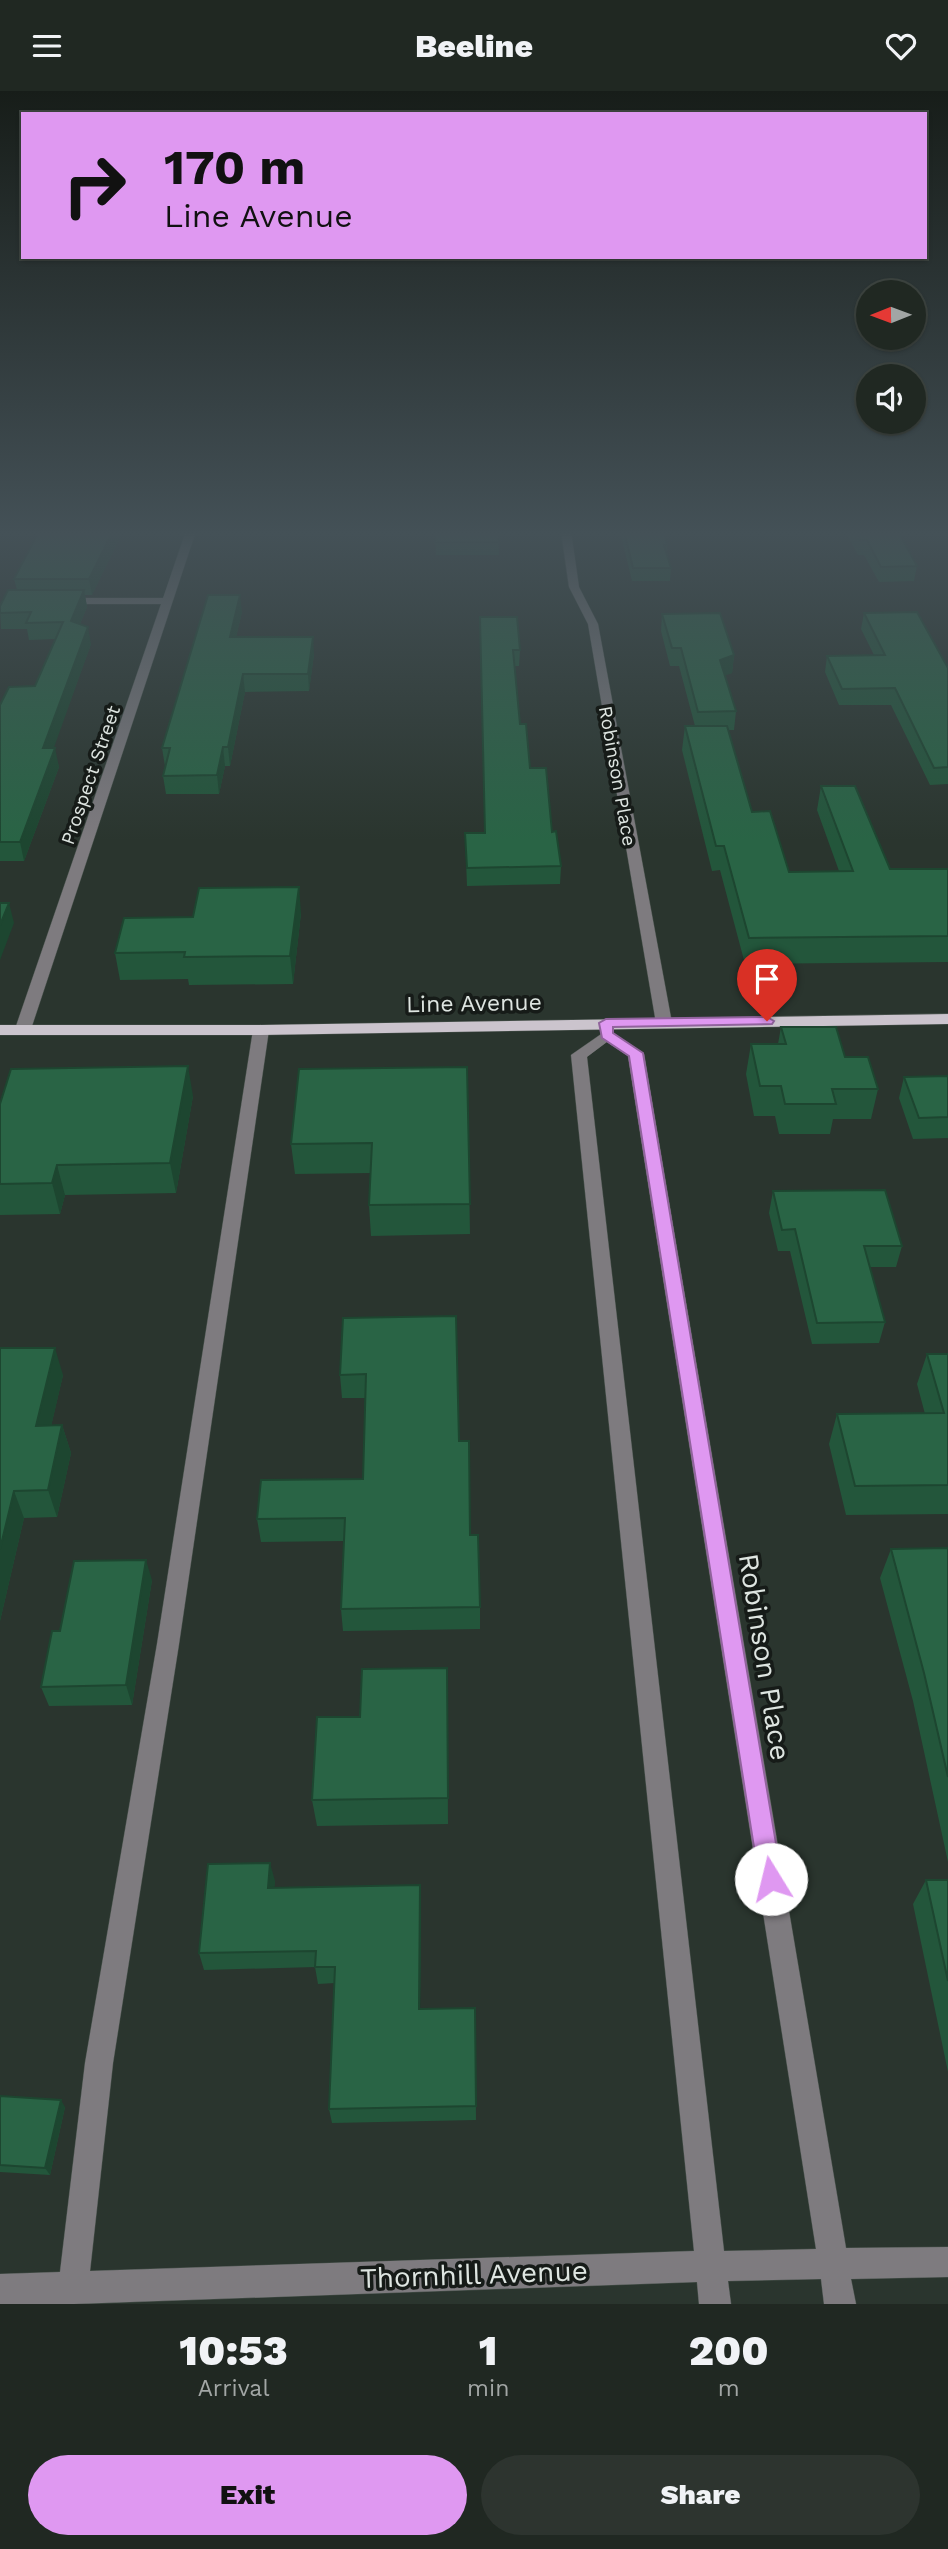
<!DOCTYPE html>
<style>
body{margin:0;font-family:"Work Sans",sans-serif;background:#2d342f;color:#f1f3f6;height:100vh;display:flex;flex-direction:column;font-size:26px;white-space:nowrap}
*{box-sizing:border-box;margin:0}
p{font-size:23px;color:#a2a6a5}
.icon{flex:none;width:38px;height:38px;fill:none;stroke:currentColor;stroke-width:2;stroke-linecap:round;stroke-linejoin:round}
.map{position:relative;height:2213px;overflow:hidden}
.sheet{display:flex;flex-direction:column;background:#202822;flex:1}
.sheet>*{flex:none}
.banner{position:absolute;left:21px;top:21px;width:906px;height:147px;border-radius:0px;box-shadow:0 2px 5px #0004,0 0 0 2px #3d4440;background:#df98f1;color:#111;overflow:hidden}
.needle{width:46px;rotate:269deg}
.fabs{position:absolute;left:856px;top:189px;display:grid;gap:14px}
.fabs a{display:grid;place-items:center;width:70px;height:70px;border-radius:50%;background:#202822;box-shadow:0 2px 5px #0004,0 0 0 2px #3d4440;font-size:35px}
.pin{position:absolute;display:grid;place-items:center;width:60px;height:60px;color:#fff;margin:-72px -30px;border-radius:50% 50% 50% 0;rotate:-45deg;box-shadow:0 0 7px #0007}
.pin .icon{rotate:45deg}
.me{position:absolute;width:77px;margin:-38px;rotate:351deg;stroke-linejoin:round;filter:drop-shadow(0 0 5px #0008)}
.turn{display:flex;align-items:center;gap:24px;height:147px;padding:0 28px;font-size:32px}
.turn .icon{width:91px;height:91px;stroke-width:2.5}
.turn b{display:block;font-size:49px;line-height:60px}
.eta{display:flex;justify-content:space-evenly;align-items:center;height:119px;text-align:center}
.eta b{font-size:42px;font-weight:800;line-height:49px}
.cta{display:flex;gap:14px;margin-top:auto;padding:14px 28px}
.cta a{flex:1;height:80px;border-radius:42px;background:#df98f1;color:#111;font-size:28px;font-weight:800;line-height:80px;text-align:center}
.cta a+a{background:#2d342f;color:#f1f3f6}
header{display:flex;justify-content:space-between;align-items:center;height:91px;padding:0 28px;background:#202822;font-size:32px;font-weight:800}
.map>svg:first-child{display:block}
</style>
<header><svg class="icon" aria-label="menu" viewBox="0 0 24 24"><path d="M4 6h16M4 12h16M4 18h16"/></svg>Beeline<svg class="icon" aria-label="heart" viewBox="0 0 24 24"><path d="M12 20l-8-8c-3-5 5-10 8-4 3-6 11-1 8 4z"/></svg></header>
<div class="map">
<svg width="948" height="2213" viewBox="0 0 948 2213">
<rect width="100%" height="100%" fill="#2a352e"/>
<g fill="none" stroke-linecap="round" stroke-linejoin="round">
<g stroke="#47514b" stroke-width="1">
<g id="minor">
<polygon points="186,440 196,440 31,938 23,943 18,941 15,938 161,513 63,513 58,510 63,507 163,507"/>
<polygon points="561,440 571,440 579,496 598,533 672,932 664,937 656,932 588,533 569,496"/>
<path d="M 261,934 L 269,939 L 179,1553 L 113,1972 L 90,2180 L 694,2160 L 571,964 L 607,939 L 644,963 L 846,2157 L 948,2156 L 948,2186 L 851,2188 L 856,2213 L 824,2213 L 821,2188 L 728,2190 L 731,2213 L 699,2213 L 697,2191 L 74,2213 L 0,2213 L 0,2183 L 60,2181 L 85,1972 L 157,1553 L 253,939 ZM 607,951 L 628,965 L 816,2158 L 724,2160 L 587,966 Z"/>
</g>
</g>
<g stroke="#47514b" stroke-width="1">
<polygon id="major" points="948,923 948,933 261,944 0,944 0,934 261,934"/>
</g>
<use href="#minor" fill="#7e7b7f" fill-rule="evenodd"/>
<use href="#major" fill="#cbc4cd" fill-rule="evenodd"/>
</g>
<g fill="#23563b">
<polygon points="39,440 123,440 92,504 85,504 87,516 80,533 91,553 53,657 59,676 24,770 0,770 0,614 35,595 55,548 29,549 27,538 1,538 0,515 17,499 14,488"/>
<polygon points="435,440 498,440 499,464 436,464"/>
<polygon points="620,440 664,440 667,454 667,461 671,477 670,490 632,490"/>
<polygon points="845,440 898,440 917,475 914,490 879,491 864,464 858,464"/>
<polygon points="242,521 236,546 314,563 309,600 245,601 230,675 225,675 219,703 166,703 163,685 165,675 162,657"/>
<polygon points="864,522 948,577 948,693 930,694 891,614 839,614 825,581 827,565 874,564 861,538"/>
<polygon points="662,523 734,564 732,582 725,584 736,620 734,639 728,639 752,721 789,781 839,780 817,719 821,695 890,778 948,778 948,871 745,873 720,779 712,780 682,659 685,635 695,635 679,575 670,575 661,540"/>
<polygon points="480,542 520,559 519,575 515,575 520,633 530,677 552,741 561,775 560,793 467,795 465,742 485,742"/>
<polygon points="301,822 293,893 189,894 188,888 120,889 115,862 193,826"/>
<polygon points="781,936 845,966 878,998 871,1028 833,1028 830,1043 779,1043 775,1025 754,1025 746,983 751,953 778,953"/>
<polygon points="467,976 470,1143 371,1145 369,1114 371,1082 295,1083 291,1053"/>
<polygon points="948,985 948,1047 913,1048 899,1007 904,986"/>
<polygon points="193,1005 176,1102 65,1104 60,1123 0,1124 0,1013"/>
<polygon points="773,1100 902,1155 896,1176 870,1176 885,1231 879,1252 812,1253 790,1160 778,1160 769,1122"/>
<polygon points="343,1227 459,1350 480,1516 480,1538 343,1540 341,1518 344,1450 261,1451 257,1428 363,1388 365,1307 342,1307 340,1284"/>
<polygon points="0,1257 63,1284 51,1335 62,1334 71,1362 57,1426 24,1427 0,1530"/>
<polygon points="927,1263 948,1263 948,1423 846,1424 829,1353 837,1323 925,1323 917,1293"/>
<polygon points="948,1457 948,1771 913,1610 880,1487 891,1458"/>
<polygon points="152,1489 132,1614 49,1615 41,1596 60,1540"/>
<polygon points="447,1577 448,1733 317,1735 312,1709 360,1626"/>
<polygon points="926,1789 948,1789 948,1981 913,1813"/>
<polygon points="275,1790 274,1796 421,1811 420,1918 475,1917 476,2029 332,2032 329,2018 335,1892 318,1893 315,1876 204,1879 199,1862"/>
<polygon points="0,2005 65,2016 50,2084 0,2081"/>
</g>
<g fill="#1d4630">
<polygon points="113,440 123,440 92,504 89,488"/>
<polygon points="84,499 87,516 74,547 71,530"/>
<polygon points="240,504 242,521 232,563 230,546"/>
<polygon points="88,536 91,553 47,676 43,657"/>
<polygon points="313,546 314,563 309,600 308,583"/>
<polygon points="734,564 732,582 718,587 720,569"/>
<polygon points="243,583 245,601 230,675 228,656"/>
<polygon points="223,656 225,675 219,703 217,684"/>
<polygon points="55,657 59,676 24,770 20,751"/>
<polygon points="299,796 301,822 293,893 290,865"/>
<polygon points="9,812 14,832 0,869 0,834"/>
<polygon points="188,975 193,1005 176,1102 170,1072"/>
<polygon points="57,1074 65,1104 60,1123 52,1092"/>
<polygon points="55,1257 63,1284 45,1362 36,1335"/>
<polygon points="62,1334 71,1362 57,1426 48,1399"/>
<polygon points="14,1400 24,1427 0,1530 0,1458"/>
<polygon points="146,1469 152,1489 132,1614 126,1594"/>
<polygon points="270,1772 275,1790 273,1814 268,1797"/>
<polygon points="420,1794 421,1811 420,1933 419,1918"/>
<polygon points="61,2009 65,2016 50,2084 45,2077"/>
</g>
<g fill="#296445" stroke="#1d4630" stroke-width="2">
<polygon points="39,440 113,440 89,488 14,488"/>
<polygon points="435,440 498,440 499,451 435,452"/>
<polygon points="624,440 664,440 667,454 664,454 671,477 633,477"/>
<polygon points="856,440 898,440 917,475 881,476 867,449 860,449"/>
<polygon points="8,499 84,499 71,530 88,536 43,657 55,657 20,751 0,751 0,614 9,596 35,595 63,531 26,532 31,521 0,522 0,515"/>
<polygon points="208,504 240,504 230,546 313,546 308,583 243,583 228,656 223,656 217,684 163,685 170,657 162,657"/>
<polygon points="917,521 948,577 948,676 934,677 895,597 842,598 827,565 885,564 864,522"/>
<polygon points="720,522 734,564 720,569 736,620 698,621 681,557 672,557 662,523"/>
<polygon points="480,526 517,526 520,559 513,559 520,633 526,633 530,677 546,677 552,741 556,740 561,775 467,777 465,742 485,742"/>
<polygon points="685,635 727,635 752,721 770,720 789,781 853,780 821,695 855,695 890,778 948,778 948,845 749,847 724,755 716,755"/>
<polygon points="299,796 290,865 184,866 185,861 115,862 124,827 193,826 199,797"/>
<polygon points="0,812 9,812 0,834"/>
<polygon points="781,936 836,936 845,966 868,966 878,998 832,998 836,1013 785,1013 781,995 760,995 751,953 786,953"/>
<polygon points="188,975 170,1072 57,1074 52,1092 0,1093 0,1013 11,978"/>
<polygon points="467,976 470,1113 369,1114 372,1052 291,1053 299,978"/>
<polygon points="948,985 948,1026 919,1027 904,986"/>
<polygon points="885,1099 902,1155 864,1155 885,1231 817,1232 795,1138 782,1139 773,1100"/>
<polygon points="456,1225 459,1350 469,1350 470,1444 478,1444 480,1516 341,1518 345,1427 257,1428 261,1389 363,1388 366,1283 340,1284 343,1227"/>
<polygon points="0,1257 55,1257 36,1335 62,1334 48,1399 14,1400 0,1458"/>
<polygon points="927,1263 948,1263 948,1394 855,1395 837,1323 944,1322"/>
<polygon points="948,1457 948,1686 924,1582 891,1458"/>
<polygon points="146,1469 126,1594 41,1596 52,1540 60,1540 74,1470"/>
<polygon points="447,1577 448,1707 312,1709 317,1626 360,1626 362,1578"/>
<polygon points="270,1772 268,1797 420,1794 419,1918 475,1917 476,2015 329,2018 335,1876 315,1876 316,1860 199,1862 208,1773"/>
<polygon points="926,1789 948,1789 948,1890"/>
<polygon points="0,2005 61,2009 45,2077 0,2074"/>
</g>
<linearGradient id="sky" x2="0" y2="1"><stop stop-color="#171d19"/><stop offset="0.59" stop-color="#445157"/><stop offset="1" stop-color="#445157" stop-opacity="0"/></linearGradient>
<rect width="948" height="750" fill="url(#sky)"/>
<polygon fill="#df98f1" stroke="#91639d" stroke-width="2" points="767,926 774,930 772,933 613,936 613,942 643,962 782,1788 779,1796 771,1800 762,1796 759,1788 629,965 602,947 599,932 606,928"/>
<g text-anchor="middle" stroke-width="7" stroke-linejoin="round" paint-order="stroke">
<g font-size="19" fill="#dee5e1" stroke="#161b18">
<text transform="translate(90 684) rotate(-71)" y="7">Prospect Street</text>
<text transform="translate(618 685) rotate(80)" y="7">Robinson Place</text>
</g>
<g font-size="23" fill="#dee5e1" stroke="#161b18">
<text transform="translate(474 912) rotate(-1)" y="8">Line Avenue</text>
</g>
<g font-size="28" fill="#dee5e1" stroke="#161b18">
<text transform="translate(765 1566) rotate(81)" y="10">Robinson Place</text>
<text transform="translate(474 2183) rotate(-2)" y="10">Thornhill Avenue</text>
</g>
</g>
</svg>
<div class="fabs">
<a><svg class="needle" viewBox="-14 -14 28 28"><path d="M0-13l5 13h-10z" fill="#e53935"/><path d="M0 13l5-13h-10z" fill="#a2a6a5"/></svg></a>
<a><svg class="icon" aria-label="sound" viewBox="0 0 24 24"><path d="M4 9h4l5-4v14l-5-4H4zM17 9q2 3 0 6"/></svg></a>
</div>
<div class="pin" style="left:767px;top:930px;background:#d93025"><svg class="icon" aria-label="arrive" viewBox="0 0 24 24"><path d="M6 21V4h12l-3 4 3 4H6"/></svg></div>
<svg class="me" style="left:771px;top:1788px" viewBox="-20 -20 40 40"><circle r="19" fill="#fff"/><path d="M0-13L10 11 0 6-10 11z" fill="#df98f1"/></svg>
<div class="banner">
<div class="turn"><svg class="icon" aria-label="right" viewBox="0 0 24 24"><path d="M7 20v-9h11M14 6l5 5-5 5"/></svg><div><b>170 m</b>Line Avenue</div></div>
</div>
</div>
<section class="sheet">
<div class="eta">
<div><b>10:53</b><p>Arrival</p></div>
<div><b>1</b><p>min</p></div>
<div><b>200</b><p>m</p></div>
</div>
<div class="cta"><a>Exit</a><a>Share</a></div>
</section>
